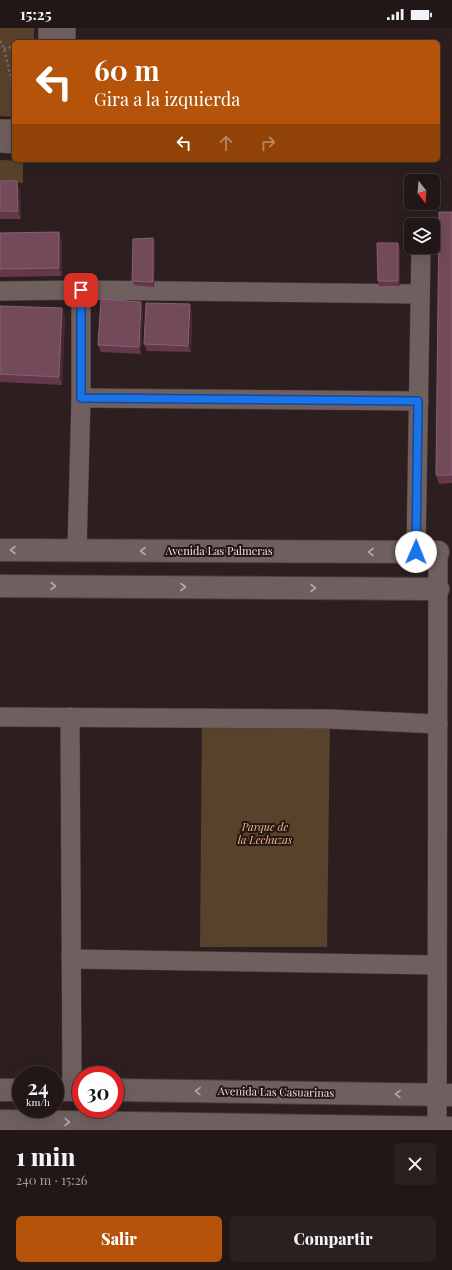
<!DOCTYPE html>
<html lang="es">
<meta charset="utf-8">
<style>
body{margin:0;font-family:"Playfair Display",serif;background:#2a2020;color:#f1f3f6;height:100vh;display:flex;flex-direction:column;font-size:15px;white-space:nowrap}
*{box-sizing:border-box;margin:0}
p{font-size:13px;color:#a29fa1}
.icon{flex:none;width:22px;height:22px;fill:none;stroke:currentColor;stroke-width:2;stroke-linecap:round;stroke-linejoin:round}
.map{position:relative;height:1102px;overflow:hidden}
.panel{display:flex;flex-direction:column;background:#221717;flex:1}
.panel>*{flex:none}
.top-card{position:absolute;left:12px;top:12px;width:428px;height:122px;border-radius:6px;box-shadow:0 4px 16px #0002,0 0 0 1px #3f3636;background:#b45309;color:#fff;overflow:hidden}
.needle{width:26px;rotate:163deg}
.tools{position:absolute;left:404px;top:146px;display:grid;gap:8px}
.tools a{display:grid;place-items:center;width:36px;height:36px;border-radius:6px;background:#221717;box-shadow:0 4px 16px #0002,0 0 0 1px #3f3636;font-size:20px}
.speed{position:absolute;left:12px;top:1038px;display:flex;gap:8px;font-size:20px;font-weight:700;text-align:center}
.speed>*{display:grid;place-content:center;width:52px;height:52px;border-radius:50%;background:#221717;box-shadow:0 4px 16px #0002,0 0 0 1px #3f3636;line-height:1}
.speed small{font-size:10px;font-weight:400}
.speed .limit{border:6px solid #d22;background:#fff;color:#111}
.pin{position:absolute;display:grid;place-items:center;width:34px;height:34px;color:#fff;margin:-17px;border-radius:8px;box-shadow:0 2px 6px #0006}
.me{position:absolute;width:44px;margin:-22px;rotate:1deg;stroke-linejoin:round;filter:drop-shadow(0 0 3px #0008)}
.turn{display:flex;align-items:center;gap:14px;height:84px;padding:0 16px;font-size:18px}
.turn .icon{width:52px;height:52px;stroke-width:2.5}
.turn b{display:block;font-size:28px;line-height:34px}
.lanes{display:flex;align-items:center;height:38px;padding:0 16px;background:#0003;justify-content:center;gap:20px;direction:ltr}
.lanes .off{opacity:.35}
.round{display:grid;place-items:center;flex:none;width:42px;height:42px;border-radius:6px;background:#2a2020}
.headline{display:flex;align-items:center;justify-content:space-between;height:68px;padding:0 16px}
h1{font-size:24px;font-weight:800;line-height:30px}
.action{display:flex;gap:8px;margin-top:auto;padding:8px 16px}
.action a{flex:1;height:46px;border-radius:6px;background:#b45309;color:#fff;font-size:16px;font-weight:800;line-height:46px;text-align:center}
.action a+a{background:#2a2020;color:#f1f3f6}
.status{display:flex;justify-content:space-between;align-items:center;height:28px;padding:0 20px;background:#221717;direction:ltr}
.status svg{height:11px;fill:currentColor}
.map>svg:first-child{display:block}
</style>
<div class="status"><b>15:25</b><svg viewBox="0 0 49 12"><path d="M0 12V9h3v3zM5 12V6h3v6zM10 12V3h3v9zM15 12V0h3v12zM26 1h20v11H26zM47 4h2v5h-2z"/></svg></div>
<div class="map">
<svg width="452" height="1102" viewBox="0 0 452 1102">
<rect width="100%" height="100%" fill="#2d1f1f"/>
<g fill="#59422c">
<polygon points="0,0 34,0 34,14 14,14 14,89 0,88"/>
<polygon points="0,132 23,133 23,155 0,154"/>
<polygon points="202,690 330,691 327,919 200,919"/>
</g>
<g fill="none" stroke-linecap="round" stroke-linejoin="round">
<g stroke="#493d3d" stroke-width="20">
<g id="minor">
<polyline points="48,0 48,14"/>
<polyline points="66,0 66,14"/>
<polyline points="0,101 14,101"/>
<polyline points="0,115 14,116"/>
<polyline points="0,263 81,262 420,266"/>
<polyline points="81,370 419,373"/>
<polyline points="77,523 81,370 81,262"/>
<polyline points="416,524 421,219"/>
<polyline points="0,689 330,691 438,696"/>
<polyline points="70,689 72,1062"/>
<polyline points="71,931 437,937"/>
<polyline points="437,1099 438,524"/>
</g>
</g>
<g stroke="#493d3d" stroke-width="24">
<g id="tertiary">
<polyline points="0,522 438,524"/>
<polyline points="0,558 438,561"/>
<polyline points="0,1062 21,1062"/>
<polyline points="55,1062 81,1062"/>
<polyline points="115,1062 452,1067"/>
<polyline points="0,1093 452,1100"/>
</g>
</g>
<g stroke="#7a6d6d" stroke-width="2.5" stroke-dasharray="2 3" stroke-linecap="butt">
<polyline points="0,13 4,21 14,63"/>
<polyline points="4,21 14,18"/>
</g>
<use href="#minor" stroke="#705f5f" stroke-width="19"/>
<use href="#tertiary" stroke="#705f5f" stroke-width="22"/>
</g>
<g fill="#64384a">
<polygon points="0,153 20,162 21,191 0,191"/>
<polygon points="452,184 452,455 439,456 436,447"/>
<polygon points="0,205 62,212 62,248 0,249"/>
<polygon points="153,210 155,214 154,259 134,257 132,253"/>
<polygon points="400,220 400,258 379,258 378,253"/>
<polygon points="0,278 62,280 65,289 62,357 0,354"/>
<polygon points="143,280 141,326 101,324 98,317"/>
<polygon points="192,283 191,324 147,323 144,316"/>
</g>
<g fill="#482632">
<polygon points="17,153 20,162 21,191 18,183"/>
<polygon points="59,204 62,212 62,248 59,240"/>
<polygon points="153,210 155,214 154,259 153,254"/>
<polygon points="398,215 400,220 400,258 398,253"/>
<polygon points="141,274 143,280 141,326 139,319"/>
<polygon points="190,276 192,283 191,324 188,318"/>
<polygon points="62,280 65,289 62,357 59,349"/>
</g>
<g fill="#734a5a" stroke="#866270">
<polygon points="0,153 17,153 18,183 0,183"/>
<polygon points="439,184 452,184 452,447 436,447"/>
<polygon points="59,204 59,240 0,241 0,205"/>
<polygon points="153,210 153,254 132,253 133,211"/>
<polygon points="377,215 398,215 398,253 378,253"/>
<polygon points="101,271 141,274 139,319 98,317"/>
<polygon points="146,275 190,276 188,318 144,316"/>
<polygon points="0,278 62,280 59,349 0,346"/>
</g>
<defs><path id="oneway-chevron" d="M-2-3.5L2.5 0L-2 3.5" fill="none" stroke-width="1.6" stroke-linecap="round" stroke-linejoin="round"/></defs>
<g stroke="#b5a8a8">
<use href="#oneway-chevron" transform="translate(13 522) rotate(-180)"/>
<use href="#oneway-chevron" transform="translate(143 523) rotate(-180)"/>
<use href="#oneway-chevron" transform="translate(371 524) rotate(-180)"/>
<use href="#oneway-chevron" transform="translate(53 558)"/>
<use href="#oneway-chevron" transform="translate(183 559)"/>
<use href="#oneway-chevron" transform="translate(313 560)"/>
<use href="#oneway-chevron" transform="translate(198 1063) rotate(-179)"/>
<use href="#oneway-chevron" transform="translate(398 1066) rotate(-179)"/>
<use href="#oneway-chevron" transform="translate(67 1094) rotate(1)"/>
</g>
<g fill="none" stroke-linecap="round" stroke-linejoin="round">
<g stroke="#114b97" stroke-width="10">
<polyline id="route" points="81,262 81,370 418,373 416,524"/>
</g>
<use href="#route" stroke="#1a73e8" stroke-width="7"/>
</g>
<g text-anchor="middle" stroke-width="4" stroke-linejoin="round" paint-order="stroke">
<g font-size="11" fill="#ede3e3" stroke="#231616">
<text x="219" y="527">Avenida Las Palmeras</text>
<text transform="translate(276 1064) rotate(1)" y="4">Avenida Las Casuarinas</text>
</g>
<g font-size="11" font-style="italic" fill="#f8ba7f" stroke="#231616">
<text x="265" y="803">Parque de<tspan x="265" dy="13">la Lechuzas</tspan></text>
</g>
</g>
</svg>
<div class="tools">
<a><svg class="needle" viewBox="-14 -14 28 28"><path d="M0-13l5 13h-10z" fill="#e53935"/><path d="M0 13l5-13h-10z" fill="#a29fa1"/></svg></a>
<a><svg class="icon" aria-label="layers" viewBox="0 0 24 24"><path d="M12 4l9 5-9 5-9-5zM3 14l9 5 9-5"/></svg></a>
</div>
<div class="speed"><div>24<small>km/h</small></div><div class="limit">30</div></div>
<div class="pin" style="left:81px;top:262px;background:#d93025"><svg class="icon" aria-label="arrive" viewBox="0 0 24 24"><path d="M6 21V4h12l-3 4 3 4H6"/></svg></div>
<svg class="me" style="left:416px;top:524px" viewBox="-20 -20 40 40"><circle r="19" fill="#fff"/><path d="M0-13L10 11 0 6-10 11z" fill="#1a73e8"/></svg>
<div class="top-card">
<div class="turn"><svg class="icon" aria-label="left" viewBox="0 0 24 24"><path d="M17 20v-9H6M10 6l-5 5 5 5"/></svg><div><b>60 m</b>Gira a la izquierda</div></div>
<div class="lanes"><svg class="icon" aria-label="left" viewBox="0 0 24 24"><path d="M17 20v-9H6M10 6l-5 5 5 5"/></svg><svg class="icon off" aria-label="ahead" viewBox="0 0 24 24"><path d="M12 20V5M6 11l6-6 6 6"/></svg><svg class="icon off" aria-label="right" viewBox="0 0 24 24"><path d="M7 20v-9h11M14 6l5 5-5 5"/></svg></div>
</div>
</div>
<section class="panel">
<div class="headline"><div><h1>1 min</h1><p>240 m · 15:26</p></div><a class="round"><svg class="icon" aria-label="close" viewBox="0 0 24 24"><path d="M6 6l12 12M18 6L6 18"/></svg></a></div>
<div class="action"><a>Salir</a><a>Compartir</a></div>
</section>
